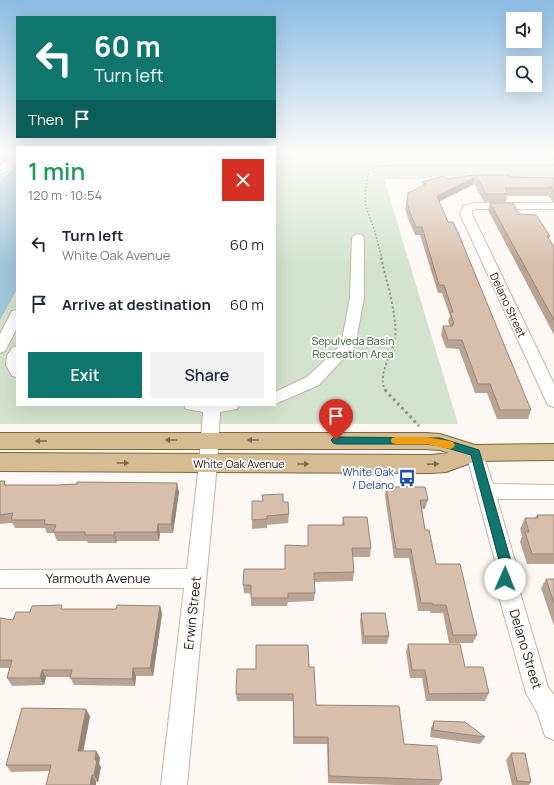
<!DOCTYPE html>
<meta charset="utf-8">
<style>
body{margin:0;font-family:Manrope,sans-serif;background:#f2f2f3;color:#1f2937;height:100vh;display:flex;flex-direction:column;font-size:15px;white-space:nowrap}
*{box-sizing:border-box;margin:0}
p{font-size:13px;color:#747a83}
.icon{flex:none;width:22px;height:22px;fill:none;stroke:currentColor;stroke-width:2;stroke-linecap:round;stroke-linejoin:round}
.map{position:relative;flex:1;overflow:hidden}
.side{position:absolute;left:16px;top:146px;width:260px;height:260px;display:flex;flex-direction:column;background:#fff;border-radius:0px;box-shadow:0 4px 16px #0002}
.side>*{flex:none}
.top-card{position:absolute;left:16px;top:16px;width:260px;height:122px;border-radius:0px;box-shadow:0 4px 16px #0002;background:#0f766e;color:#fff;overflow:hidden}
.fabs{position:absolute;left:506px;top:12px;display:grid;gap:8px}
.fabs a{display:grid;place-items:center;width:36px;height:36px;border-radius:0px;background:#fff;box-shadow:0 4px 16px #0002;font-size:20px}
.pin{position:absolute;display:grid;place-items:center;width:34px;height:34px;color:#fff;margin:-41px -17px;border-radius:50% 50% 50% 0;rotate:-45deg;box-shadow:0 0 4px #0007}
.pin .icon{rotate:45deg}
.me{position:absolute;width:44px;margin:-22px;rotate:1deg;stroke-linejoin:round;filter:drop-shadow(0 0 3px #0008)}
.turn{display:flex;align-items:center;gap:14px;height:84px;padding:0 12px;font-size:18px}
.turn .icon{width:52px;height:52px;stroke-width:2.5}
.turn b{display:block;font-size:28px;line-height:34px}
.then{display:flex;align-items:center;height:38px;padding:0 12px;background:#0003;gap:8px;font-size:15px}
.round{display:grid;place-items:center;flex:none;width:42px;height:42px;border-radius:0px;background:#f2f2f3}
.headline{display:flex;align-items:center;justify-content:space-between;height:68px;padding:0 12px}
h1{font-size:24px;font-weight:600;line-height:30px;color:#1e9e55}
.primary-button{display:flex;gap:8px;margin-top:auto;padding:8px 12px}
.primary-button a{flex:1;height:46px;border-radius:0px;background:#0f766e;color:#fff;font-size:16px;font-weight:600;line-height:46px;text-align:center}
.primary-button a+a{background:#f2f2f3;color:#1f2937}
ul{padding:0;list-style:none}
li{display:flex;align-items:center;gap:12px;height:60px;padding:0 12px}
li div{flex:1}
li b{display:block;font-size:15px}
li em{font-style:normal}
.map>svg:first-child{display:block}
</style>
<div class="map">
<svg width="554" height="785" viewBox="0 0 554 785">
<rect width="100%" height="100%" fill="#fdf8f4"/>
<polygon fill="#d1e3cd" points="0,155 17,155 17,405 275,405 275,155 554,155 554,179 384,179 458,424 0,424"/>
<polygon fill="#9fc7dc" points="17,165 17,289 0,320 0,182"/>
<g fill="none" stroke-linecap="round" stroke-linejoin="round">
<g stroke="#cab29f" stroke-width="2">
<g id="minor">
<polygon points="12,155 17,155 17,161 4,173 0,174 0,166"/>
<polygon points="476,203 554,203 554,209 476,209 472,210 472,214 554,384 554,407 548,405 546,401 460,214 463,206"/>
<polygon points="358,234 362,235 364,238 364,298 355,346 319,385 275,404 275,392 307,377 341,345 350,298 352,238 354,235"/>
<polygon points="17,310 17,328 5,351 0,353 0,334 12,311"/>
<polygon points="17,346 17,377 12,376 6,365 7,356 12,348"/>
<polygon points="184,405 239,405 237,409 220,412 217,464 187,785 161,785 184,588 0,588 0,570 187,569 199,464 203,412 186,409"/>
<polygon points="475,446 481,448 493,484 554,485 554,499 497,499 517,568 516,579 548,687 554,695 554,740 545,736 537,712 526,693 494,579 497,568 466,453 469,448"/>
</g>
</g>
<g stroke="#846534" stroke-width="2">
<polygon id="major" points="0,433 426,433 440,434 475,445 554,444 554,460 476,461 446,472 431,473 0,471 0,453 431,455 449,453 440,450 426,449 0,449"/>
</g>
<polyline stroke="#958e89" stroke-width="1.5" stroke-dasharray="1.5 2" stroke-linecap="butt" points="382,259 375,232 366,207 365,191 369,170 380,166 399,165 554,165"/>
<path stroke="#958e89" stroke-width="2" stroke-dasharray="2 2.5" stroke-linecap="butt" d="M 381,258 C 386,279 398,318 395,339 C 392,355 376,376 386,391"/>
<polyline stroke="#958e89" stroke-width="3" stroke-dasharray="2.5 3.5" stroke-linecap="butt" points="385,390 419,426"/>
<use href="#minor" fill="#fff" fill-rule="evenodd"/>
<use href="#major" fill="#d6bc92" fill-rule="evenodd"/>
</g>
<g fill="#b9a493">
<polygon points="476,175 554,178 554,202 553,202 548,195 548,196 507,196 506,202 484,202 474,183"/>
<polygon points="475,177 473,185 439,201 448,222 531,410 528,419 497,419 487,393 475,393 459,349 446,348 441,335 443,326 450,326 448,321 450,316 442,293 438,293 420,235 415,235 409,221 405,209 408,193 422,186 422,182 447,179"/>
<polygon points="490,203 519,214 550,236 549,239 554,247 554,335 488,210"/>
<polygon points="0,481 7,485 179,492 173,533 160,533 159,541 117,541 116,543 88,543 87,541 57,541 54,533 47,533 45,528 15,528 12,523 0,524"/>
<polygon points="386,487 428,500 425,509 422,509 425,530 436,564 477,635 473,643 449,643 443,613 430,613 430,611 418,611 409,558 394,558 385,496"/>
<polygon points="283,502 289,514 288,523 267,525 267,528 252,529 252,520"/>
<polygon points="537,515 554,515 554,564 527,564 520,542 522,536 520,529 525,518 535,518"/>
<polygon points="343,517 371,548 370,557 353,557 354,572 353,581 314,582 315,593 314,601 288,602 287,606 251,606 251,594 244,593 243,585 285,569 308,546 308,525 342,525"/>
<polygon points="546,579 554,579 554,626 541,588"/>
<polygon points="160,606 162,614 153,676 136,676 135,686 74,685 70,677 46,677 44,685 12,686 7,678 10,668 0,668 0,618 13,620 30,612 63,609 116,609"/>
<polygon points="361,613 389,636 387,644 362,644 360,621"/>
<polygon points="408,644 465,667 489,693 485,701 426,701 422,678 410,678 406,652"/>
<polygon points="309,667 316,705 404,744 442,780 439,785 396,785 328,783 327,744 293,744 293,701 237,701 236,694 256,669"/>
<polygon points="90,716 83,751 96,751 100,758 99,764 101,767 98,782 50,771 11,772 6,765"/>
<polygon points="434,721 485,737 480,744 430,737 431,728"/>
<polygon points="511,753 531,782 529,785 512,785 506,760"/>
</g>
<g fill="#968678">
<polygon points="475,177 473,185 436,203 437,196"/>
<polygon points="177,483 179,492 173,533 171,524"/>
<polygon points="158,524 160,533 159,541 157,532"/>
<polygon points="114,532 117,541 116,543 114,535"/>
<polygon points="160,606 162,614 153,676 150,668"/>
<polygon points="133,668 136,676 135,686 132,679"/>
<polygon points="42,670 46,677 44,685 40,678"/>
<polygon points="86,709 90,716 82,758 78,751"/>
<polygon points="96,751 100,758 99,764 101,767 98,782 94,775 95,760"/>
<polygon points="92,775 96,782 96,785 90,785"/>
</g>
<g fill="#d7bfab" stroke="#968678">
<polygon points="474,175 475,177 437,196 448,222 453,222 459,235 531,410 500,410 490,384 478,384 462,340 448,340 443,326 453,326 452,324 454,324 450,312 453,312 444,285 439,285 422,227 416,227 410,213 407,202 408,193 427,184 422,182 443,176 447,179"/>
<polygon points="476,175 509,175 510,177 554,178 554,192 550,186 550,188 505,188 508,194 486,194"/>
<polygon points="490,203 513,203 519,214 536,215 550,236 547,236 554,247 554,320"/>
<polygon points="0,481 5,481 4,485 57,485 77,484 77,482 177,483 171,524 158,524 157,532 114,532 114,535 85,535 85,532 53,532 56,525 44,524 45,520 11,520 13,513 0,515"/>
<polygon points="386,487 425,487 428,500 420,500 425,530 429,530 436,564 460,564 477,635 453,635 446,605 433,605 432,603 421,603 411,549 396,549"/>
<polygon points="283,494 283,502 288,502 289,514 267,516 267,519 252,520 252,501 263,501 262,495"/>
<polygon points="537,515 554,515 554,554 532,554 525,532 529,532 525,518 538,518"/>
<polygon points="343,517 367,517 371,548 352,548 354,572 314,573 315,593 288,593 288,598 251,598 251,585 243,585 244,569 285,569 285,545 308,546 308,525 344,525"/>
<polygon points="546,579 554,579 554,603"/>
<polygon points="62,605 61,609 116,609 117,605 160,606 150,668 133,668 132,679 70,678 72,670 42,670 40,678 7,678 12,660 0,660 0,618 13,620 16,612 30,612 32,606"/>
<polygon points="361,613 385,613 389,636 364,636"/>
<polygon points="408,644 460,644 465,667 483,667 489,693 429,694 425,670 412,670"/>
<polygon points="256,645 308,645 309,667 314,667 316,705 399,706 404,744 437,746 442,780 329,776 328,737 294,737 293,694 236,694 237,669 256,669"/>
<polygon points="22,708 86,709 78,751 96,751 95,760 97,760 94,775 92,775 90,785 46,785 51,765 6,765"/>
<polygon points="434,721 465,722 485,737 433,730"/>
<polygon points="511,753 525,753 531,782 517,781"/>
</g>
<defs><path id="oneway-solid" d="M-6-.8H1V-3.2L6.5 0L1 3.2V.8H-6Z"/></defs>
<g fill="#7a6850">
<use href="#oneway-solid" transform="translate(171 440) rotate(180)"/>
<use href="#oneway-solid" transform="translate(253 440) rotate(-180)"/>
<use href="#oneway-solid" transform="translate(41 441) rotate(180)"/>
<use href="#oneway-solid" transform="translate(123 463)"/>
<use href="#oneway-solid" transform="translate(303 464)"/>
<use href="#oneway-solid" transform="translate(433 464) rotate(-3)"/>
</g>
<linearGradient id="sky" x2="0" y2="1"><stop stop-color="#8bbce3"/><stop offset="0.58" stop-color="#fefcfa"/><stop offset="1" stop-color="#fefcfa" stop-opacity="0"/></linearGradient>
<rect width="554" height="265" fill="url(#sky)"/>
<polygon fill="#0f766e" stroke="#0a4d48" points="336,437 440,438 479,450 513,568 509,583 505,584 500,583 499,579 501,568 471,455 440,446 426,444 336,444 333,443 331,440 333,438"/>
<polygon fill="#f59e0b" points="396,437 426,437 450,441 453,442 455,445 453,448 450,449 426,444 396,444 392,443 391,441 392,438"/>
<defs>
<g id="bus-bare" transform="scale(1.38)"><path d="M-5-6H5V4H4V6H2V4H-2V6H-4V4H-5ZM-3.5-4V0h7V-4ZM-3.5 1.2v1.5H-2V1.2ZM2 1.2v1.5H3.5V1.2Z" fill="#1a4fb4" stroke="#fff" stroke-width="2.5" paint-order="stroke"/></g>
</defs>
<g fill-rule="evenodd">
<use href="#bus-bare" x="407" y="478"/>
</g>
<g text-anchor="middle" stroke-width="3.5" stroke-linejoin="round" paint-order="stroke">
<g font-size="11" fill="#1e150e" stroke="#fff">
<text transform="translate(508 305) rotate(65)" y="4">Delano Street</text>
<text x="239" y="468">White Oak Avenue</text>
</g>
<g font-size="11" fill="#35592d" stroke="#fff">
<text x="353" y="345">Sepulveda Basin<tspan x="353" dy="13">Recreation Area</tspan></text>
</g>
<g font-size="11" fill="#164399" stroke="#fff" text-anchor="end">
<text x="394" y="476">White Oak<tspan x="394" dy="13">/ Delano</tspan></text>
</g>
<g font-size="13" fill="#1e150e" stroke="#fff">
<text x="98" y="583">Yarmouth Avenue</text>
<text transform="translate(192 613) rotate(-84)" y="5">Erwin Street</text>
<text transform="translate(526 649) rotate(73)" y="5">Delano Street</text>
</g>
</g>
</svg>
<div class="fabs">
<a><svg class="icon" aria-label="sound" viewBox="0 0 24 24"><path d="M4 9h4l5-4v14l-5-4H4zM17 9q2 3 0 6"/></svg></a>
<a><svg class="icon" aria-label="search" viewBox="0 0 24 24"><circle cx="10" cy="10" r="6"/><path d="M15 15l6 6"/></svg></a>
</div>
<div class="pin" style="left:336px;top:440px;background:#d93025"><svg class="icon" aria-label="arrive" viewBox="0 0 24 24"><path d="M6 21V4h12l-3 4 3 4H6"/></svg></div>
<svg class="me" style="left:505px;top:579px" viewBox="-20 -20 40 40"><circle r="19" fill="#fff"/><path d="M0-13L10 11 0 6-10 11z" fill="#0f766e"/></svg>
<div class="top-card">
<div class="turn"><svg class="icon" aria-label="left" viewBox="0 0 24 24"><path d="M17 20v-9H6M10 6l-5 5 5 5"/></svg><div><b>60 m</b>Turn left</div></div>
<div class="then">Then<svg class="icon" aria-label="arrive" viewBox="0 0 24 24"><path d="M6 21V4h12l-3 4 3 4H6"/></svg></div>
</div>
<section class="side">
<div class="headline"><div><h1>1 min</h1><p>120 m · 10:54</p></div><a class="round" style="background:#d93025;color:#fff"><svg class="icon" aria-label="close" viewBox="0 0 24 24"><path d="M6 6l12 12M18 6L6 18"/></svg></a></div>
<ul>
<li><svg class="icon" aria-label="left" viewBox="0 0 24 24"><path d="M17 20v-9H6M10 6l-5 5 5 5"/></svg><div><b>Turn left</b><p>White Oak Avenue</p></div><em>60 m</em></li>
<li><svg class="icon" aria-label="arrive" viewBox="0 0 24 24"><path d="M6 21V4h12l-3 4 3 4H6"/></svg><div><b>Arrive at destination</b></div><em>60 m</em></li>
</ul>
<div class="primary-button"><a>Exit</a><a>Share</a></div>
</section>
</div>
